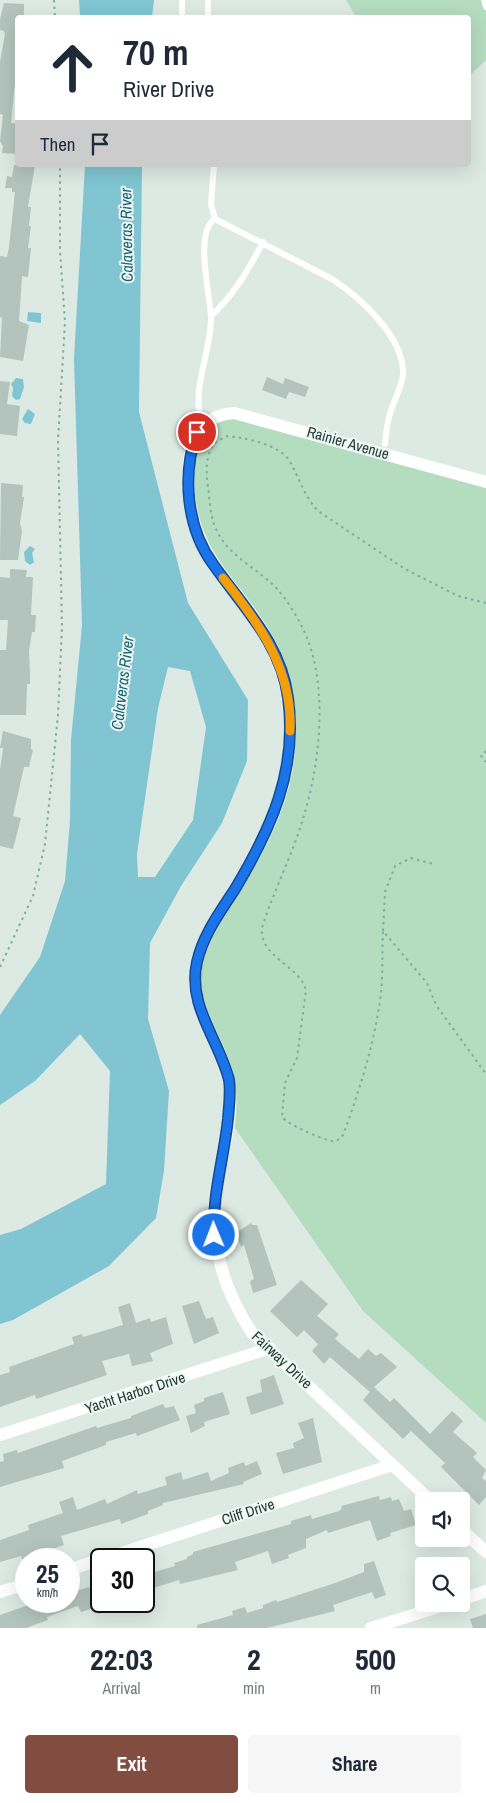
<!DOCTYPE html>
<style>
body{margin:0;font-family:"Archivo Narrow",sans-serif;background:#f6f6f7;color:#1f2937;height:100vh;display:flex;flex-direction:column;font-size:19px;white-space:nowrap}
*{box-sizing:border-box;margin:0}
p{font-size:16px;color:#747a83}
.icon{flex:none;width:28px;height:28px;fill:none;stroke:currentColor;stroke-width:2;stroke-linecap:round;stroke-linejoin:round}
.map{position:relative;height:1628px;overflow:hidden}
.sheet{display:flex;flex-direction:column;background:#fff;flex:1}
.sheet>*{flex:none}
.hud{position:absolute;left:15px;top:15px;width:456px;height:152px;border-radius:5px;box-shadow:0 5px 20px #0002;background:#fff;color:#1f2937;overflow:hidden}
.fabs{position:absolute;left:415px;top:1492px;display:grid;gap:10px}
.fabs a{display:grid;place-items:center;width:55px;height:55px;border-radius:5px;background:#fff;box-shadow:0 5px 20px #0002;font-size:25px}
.speed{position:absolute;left:15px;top:1548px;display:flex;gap:10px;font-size:25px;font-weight:700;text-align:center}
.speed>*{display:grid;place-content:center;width:65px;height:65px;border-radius:50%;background:#fff;box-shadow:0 5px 20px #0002;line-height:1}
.speed small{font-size:12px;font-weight:400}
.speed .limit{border:2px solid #111;border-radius:8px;background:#fff;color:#111}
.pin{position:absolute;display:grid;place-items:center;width:42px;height:42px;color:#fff;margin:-21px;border:2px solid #fff;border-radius:50%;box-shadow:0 1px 5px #0007}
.me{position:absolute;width:55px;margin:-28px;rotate:359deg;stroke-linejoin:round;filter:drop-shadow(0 0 4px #0008)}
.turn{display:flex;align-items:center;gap:18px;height:105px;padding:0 25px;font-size:22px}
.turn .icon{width:65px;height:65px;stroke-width:2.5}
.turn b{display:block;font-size:35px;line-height:42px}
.then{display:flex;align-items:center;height:48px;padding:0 25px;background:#0003;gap:10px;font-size:19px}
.eta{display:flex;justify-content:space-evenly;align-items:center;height:85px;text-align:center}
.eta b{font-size:30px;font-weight:800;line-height:35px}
.action{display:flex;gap:10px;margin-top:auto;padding:10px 25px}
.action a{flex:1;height:58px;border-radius:5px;background:#814d41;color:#fff;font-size:20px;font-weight:800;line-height:58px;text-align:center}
.action a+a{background:#f6f6f7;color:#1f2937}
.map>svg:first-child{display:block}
</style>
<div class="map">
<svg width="486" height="1628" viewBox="0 0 486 1628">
<rect width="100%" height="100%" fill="#ddeae4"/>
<g fill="#b4dcbf">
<polygon points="346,0 486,0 486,60 469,76 469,18 356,17"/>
<polygon points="220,414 486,482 486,1423 363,1311 228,1118 229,1081 195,973 209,930 269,829 290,728 277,658 195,528 189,473 197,432"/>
</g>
<g fill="#81c5d2" fill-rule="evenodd">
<polygon points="79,0 154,0 152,17 80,17"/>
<path d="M 85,165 L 142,165 L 139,412 L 188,603 L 248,700 L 247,761 L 222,823 L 181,886 L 150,943 L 148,1019 L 169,1091 L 164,1171 L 156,1218 L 109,1266 L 13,1320 L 0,1324 L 0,1235 L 21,1229 L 106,1184 L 110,1071 L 80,1034 L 35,1081 L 0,1105 L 0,1015 L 40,957 L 65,881 L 70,821 L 71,740 L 82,625 L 74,358 ZM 168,667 L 190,671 L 206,727 L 193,820 L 155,877 L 138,877 L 137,854 L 158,708 Z"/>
<polygon points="28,312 41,313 41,323 27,321"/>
<polygon points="16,378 23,379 24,387 20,399 16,400 12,396 13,388 11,384"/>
<polygon points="28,409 35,414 31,424 25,423 22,419"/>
<polygon points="30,546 35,549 32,553 34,562 30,565 25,561 24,552"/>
</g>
<g fill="#b2c4bd">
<polygon points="4,3 24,4 24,15 18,18 18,73 16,73 11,123 18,124 18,154 2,153 3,146 0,141 3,115 0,114 0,62 5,34 4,31 0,30 0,19"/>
<polygon points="14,165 35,165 28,207 31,207 29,226 31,226 28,248 31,248 28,277 22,276 19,321 29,325 23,361 0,357 2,318 0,317 0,256 7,257 9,247 15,192 12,192 12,188 5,188 7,176 12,177"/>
<polygon points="267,377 283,384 285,378 309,387 305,397 289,392 286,399 262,390"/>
<polygon points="0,381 10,382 7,404 20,406 17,436 0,434"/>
<polygon points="1,483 23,485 22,497 24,497 20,523 22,531 18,560 0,560"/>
<polygon points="10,569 27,570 26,577 33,577 31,615 36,615 35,632 32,632 29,651 30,673 30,684 27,684 26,715 0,715 0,650 6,650 8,620 0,620 0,577 10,578"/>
<polygon points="3,731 31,739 31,749 33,750 29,767 24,767 13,816 21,818 13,849 0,846 0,770 3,748 0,748"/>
<polygon points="251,1223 252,1225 257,1225 277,1285 253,1293 250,1281 254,1279 244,1245 241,1247 236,1233"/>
<polygon points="301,1280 328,1304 317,1316 339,1334 335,1339 359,1359 368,1349 376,1356 381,1353 397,1367 374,1387 390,1402 394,1398 430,1434 452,1411 463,1421 453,1432 477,1453 473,1457 486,1470 482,1478 486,1481 486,1497 479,1505 441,1467 445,1463 411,1431 403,1439 363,1400 373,1388 370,1392 330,1357 324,1364 312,1351 318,1344 304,1330 297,1337 270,1311"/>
<polygon points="199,1301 206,1319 213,1317 219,1333 194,1344 182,1306"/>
<polygon points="130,1303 136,1323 150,1318 151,1322 166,1317 173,1344 150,1353 153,1361 132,1366 129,1354 102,1361 107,1375 36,1399 35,1395 0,1407 0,1375 10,1372 9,1367 74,1344 72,1337 82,1334 83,1337 123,1325 118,1307"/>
<polygon points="274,1375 284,1404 251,1415 246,1397 262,1392 260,1380"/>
<polygon points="223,1392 230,1414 204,1422 205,1426 191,1433 186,1416 196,1413 194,1405 204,1401 204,1398"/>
<polygon points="163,1404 165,1408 174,1406 180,1420 137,1436 136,1433 106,1442 106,1445 62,1461 64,1468 0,1487 0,1462 4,1461 3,1454 17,1450 18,1453 96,1426 97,1428 131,1418 131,1416"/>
<polygon points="313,1418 322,1462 283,1474 276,1453 294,1448 293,1443 304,1438 298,1423"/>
<polygon points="257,1461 262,1474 243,1482 244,1484 163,1503 163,1505 148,1511 148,1514 121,1524 120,1519 61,1536 64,1545 22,1559 21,1556 0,1562 0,1540 29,1530 28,1525 63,1513 59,1502 73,1497 77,1510 105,1499 107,1504 137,1490 138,1494 167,1485 165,1477 181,1472 183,1480 208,1472 211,1481 229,1473 228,1468 244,1462 245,1466"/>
<polygon points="379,1496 380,1500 391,1497 392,1501 399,1499 404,1511 411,1509 416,1525 390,1533 391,1536 377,1541 370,1520 328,1533 327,1530 306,1539 306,1548 288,1555 289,1558 272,1564 268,1551 235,1562 238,1570 180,1584 179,1580 144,1591 144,1555 146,1555 151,1573 175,1566 174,1563 187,1559 187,1557 193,1554 193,1552 291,1524 291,1521 311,1515 312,1519 339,1511 342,1508 341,1506"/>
<polygon points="374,1561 386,1595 375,1599 372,1592 333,1605 335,1611 267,1628 197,1628 197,1625 233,1615 232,1611 245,1607 247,1613 263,1608 263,1605 276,1600 277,1602 335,1583 364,1572 364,1564"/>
<polygon points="89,1587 91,1593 101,1589 101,1601 131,1603 99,1614 97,1607 81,1612 78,1606 47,1617 48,1620 26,1628 0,1628 0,1615 40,1601 69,1601 69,1593"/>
<polygon points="486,1614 486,1628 473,1628 470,1619"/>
</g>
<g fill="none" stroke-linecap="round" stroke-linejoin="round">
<g stroke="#7caf9f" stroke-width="2" stroke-dasharray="2.5 4" stroke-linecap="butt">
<polyline points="54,0 55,18"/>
<path d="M 486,603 L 458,596 L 405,569 L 318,511 C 304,496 299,477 289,460 C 278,444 245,438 227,436 L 214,443 C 205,458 206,471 208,487 C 210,502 210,518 217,531 C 229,557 259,569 277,589 C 288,601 298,618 305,633 C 329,688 320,766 302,822 C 291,858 273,892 262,928 C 259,957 299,965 306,990 L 297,1058 L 285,1083 L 282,1117 C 287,1124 325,1141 333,1141 C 338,1141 340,1138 343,1135 C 360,1089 375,1042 381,993 C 383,972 382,951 383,931 L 427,983 L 436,1005 L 486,1074"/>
<polyline points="486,751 481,756 486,762"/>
<polyline points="383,931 385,892 395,866 411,858 434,864"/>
<polyline points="0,967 33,896 45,844 58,715 62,627 58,440 65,322 60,251 60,165"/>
</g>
<g stroke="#fff" stroke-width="6">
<polyline points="484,0 486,7"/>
<polyline points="182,18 182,0"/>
<polyline points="208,18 208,0"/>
<polyline points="214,165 211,204 215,219"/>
<path d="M 211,316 C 234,295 249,269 263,242"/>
<path d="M 203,426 C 189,391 212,352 211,316 C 210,296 194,231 215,219 L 332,279 C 361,298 404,337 403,374 C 402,387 395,398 391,410 C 387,422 386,432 385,444"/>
</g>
<g stroke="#fff" stroke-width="12">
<polyline points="0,1435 270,1348"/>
<path d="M 431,1501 L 252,1333 C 221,1286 207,1234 218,1179 C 224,1149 234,1114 229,1083 C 222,1039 184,1005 198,958 C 205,932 222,910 236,887 C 266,838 292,786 290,726 C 289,699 284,672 272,648 C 244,590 195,564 189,494 C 188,479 188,463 191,449 C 197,426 211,415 234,413 L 486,482"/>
<polyline points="461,1529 486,1552"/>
<polyline points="103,1559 392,1465"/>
<polyline points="69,1570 101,1559"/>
<polyline points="0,1592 26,1584"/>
<polyline points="461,1600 486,1591"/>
<polyline points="371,1628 448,1604"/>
</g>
</g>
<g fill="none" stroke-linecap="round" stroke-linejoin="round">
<g stroke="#114b97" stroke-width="12">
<path id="route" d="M 197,432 C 182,474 186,527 213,564 C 243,607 281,643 288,698 C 298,770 271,829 235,889 C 220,912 203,935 197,962 C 187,1006 219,1039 229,1080 C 231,1093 229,1106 228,1119 C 224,1158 212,1195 214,1235"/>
</g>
<use href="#route" stroke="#1a73e8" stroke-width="9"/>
<path stroke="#f59e0b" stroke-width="9" d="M 223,578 C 259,623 293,670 290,731"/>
</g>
<g text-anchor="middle" stroke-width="4" stroke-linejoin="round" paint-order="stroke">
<g font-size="15" fill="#1e3932" stroke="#edf6f2">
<text transform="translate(348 443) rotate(16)" y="5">Rainier Avenue</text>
<text transform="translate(282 1360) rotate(43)" y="5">Fairway Drive</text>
<text transform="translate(135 1393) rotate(-18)" y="5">Yacht Harbor Drive</text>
<text transform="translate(248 1512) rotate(-18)" y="5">Cliff Drive</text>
</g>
<g font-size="16" font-style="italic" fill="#176677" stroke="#edf6f2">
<text transform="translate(126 235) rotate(-91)" y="6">Calaveras River</text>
<text transform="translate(122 683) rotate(-83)" y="6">Calaveras River</text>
</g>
</g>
</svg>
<div class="fabs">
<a><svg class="icon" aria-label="sound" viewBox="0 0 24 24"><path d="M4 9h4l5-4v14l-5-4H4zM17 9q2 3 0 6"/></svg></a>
<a><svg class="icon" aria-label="search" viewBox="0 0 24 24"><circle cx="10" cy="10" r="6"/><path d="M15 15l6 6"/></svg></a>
</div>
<div class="speed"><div>25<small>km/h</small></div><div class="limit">30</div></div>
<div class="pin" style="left:197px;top:432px;background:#d93025"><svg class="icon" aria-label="arrive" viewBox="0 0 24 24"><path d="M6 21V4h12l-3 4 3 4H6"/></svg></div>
<svg class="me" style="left:214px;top:1235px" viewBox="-20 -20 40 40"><circle r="17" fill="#1a73e8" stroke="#fff" stroke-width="3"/><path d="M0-11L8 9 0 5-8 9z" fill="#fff"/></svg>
<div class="hud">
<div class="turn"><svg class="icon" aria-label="ahead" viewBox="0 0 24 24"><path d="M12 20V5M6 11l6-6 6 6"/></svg><div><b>70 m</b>River Drive</div></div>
<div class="then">Then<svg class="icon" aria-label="arrive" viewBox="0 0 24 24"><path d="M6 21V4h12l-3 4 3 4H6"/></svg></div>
</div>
</div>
<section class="sheet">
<div class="eta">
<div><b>22:03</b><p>Arrival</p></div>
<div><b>2</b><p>min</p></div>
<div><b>500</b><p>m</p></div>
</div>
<div class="action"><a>Exit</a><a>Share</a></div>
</section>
